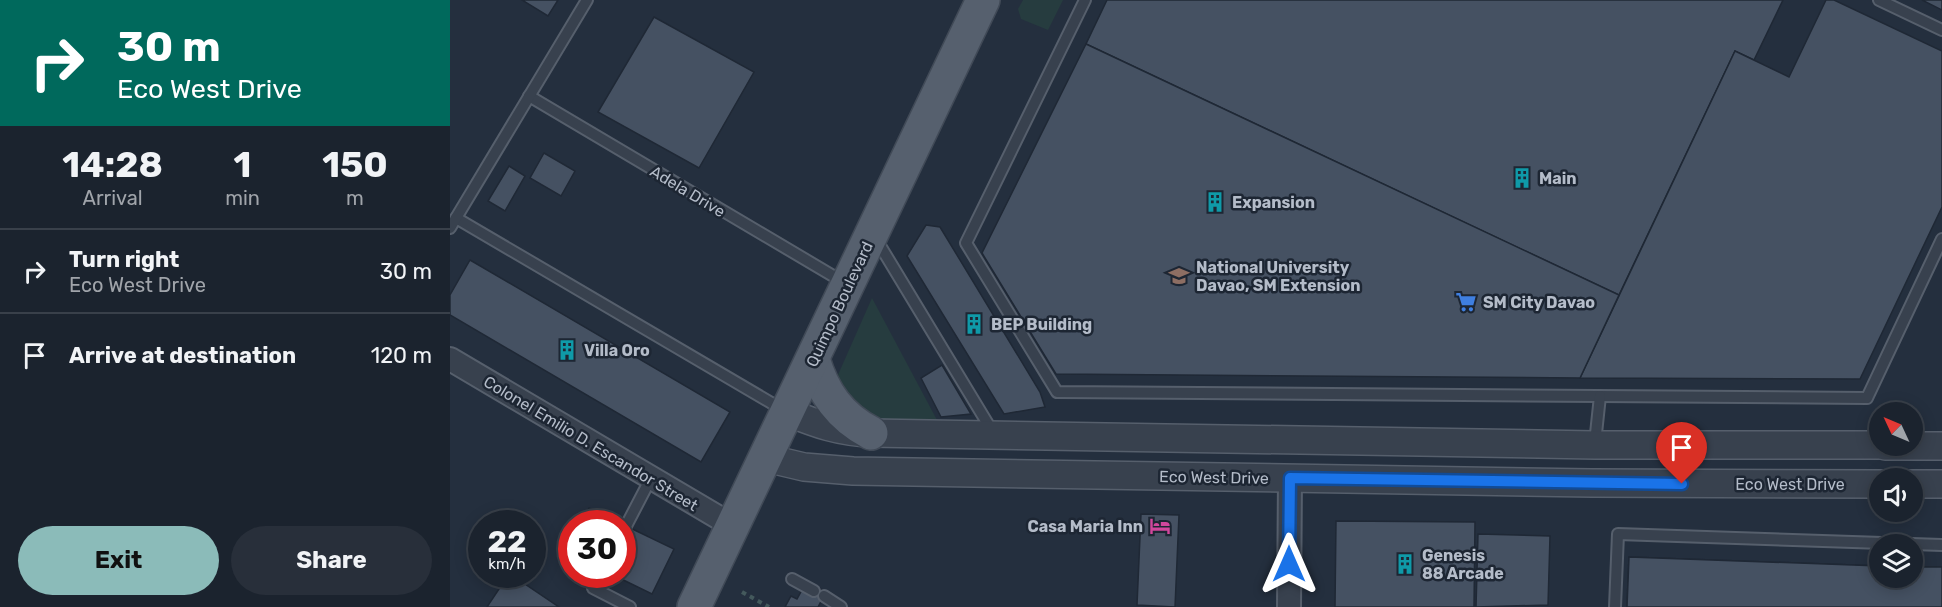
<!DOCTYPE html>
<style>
body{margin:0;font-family:Rubik,sans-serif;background:#282f3a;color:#f1f3f6;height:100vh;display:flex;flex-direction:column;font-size:22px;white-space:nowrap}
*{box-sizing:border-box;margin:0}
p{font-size:20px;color:#a0a4aa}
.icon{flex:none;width:33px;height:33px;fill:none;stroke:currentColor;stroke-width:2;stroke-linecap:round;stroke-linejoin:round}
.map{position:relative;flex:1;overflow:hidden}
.drawer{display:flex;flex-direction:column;background:#1b232e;width:450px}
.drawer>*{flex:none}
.hud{background:#00695c;color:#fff;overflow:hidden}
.needle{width:39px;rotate:314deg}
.buttons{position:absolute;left:1419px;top:402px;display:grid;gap:12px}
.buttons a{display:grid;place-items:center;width:54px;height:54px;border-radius:50%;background:#1b232e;box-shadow:0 3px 15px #0003,0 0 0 2px #39404a;font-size:30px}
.speed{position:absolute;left:18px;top:510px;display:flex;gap:12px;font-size:30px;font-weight:700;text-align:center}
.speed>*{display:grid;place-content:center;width:78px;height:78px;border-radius:50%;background:#1b232e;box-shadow:0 3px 15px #0003,0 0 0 2px #39404a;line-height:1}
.speed small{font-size:15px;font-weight:400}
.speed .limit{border:9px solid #d22;background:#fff;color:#111}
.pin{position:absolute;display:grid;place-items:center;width:51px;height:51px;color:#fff;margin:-62px -26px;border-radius:50% 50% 50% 0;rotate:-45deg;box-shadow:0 0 6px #0007}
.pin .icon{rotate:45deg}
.me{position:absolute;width:66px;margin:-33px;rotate:0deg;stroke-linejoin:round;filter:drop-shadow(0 0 4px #0008)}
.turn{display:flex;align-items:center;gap:21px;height:126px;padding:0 18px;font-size:27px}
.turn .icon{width:78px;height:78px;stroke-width:2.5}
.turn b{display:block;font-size:42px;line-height:51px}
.eta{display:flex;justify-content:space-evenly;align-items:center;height:102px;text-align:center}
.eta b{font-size:36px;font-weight:700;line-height:42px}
.primary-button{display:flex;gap:12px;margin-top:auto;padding:12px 18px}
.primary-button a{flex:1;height:69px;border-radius:36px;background:#8bbbb9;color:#111;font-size:24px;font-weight:700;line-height:69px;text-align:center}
.primary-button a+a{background:#282f3a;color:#f1f3f6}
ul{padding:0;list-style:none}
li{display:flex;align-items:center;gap:18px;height:84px;padding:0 18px;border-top:2px solid #39404a}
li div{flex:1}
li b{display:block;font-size:22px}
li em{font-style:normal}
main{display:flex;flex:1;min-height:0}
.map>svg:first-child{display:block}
</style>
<main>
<section class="drawer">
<div class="hud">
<div class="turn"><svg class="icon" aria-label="right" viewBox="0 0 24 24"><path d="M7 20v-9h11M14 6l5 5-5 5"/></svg><div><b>30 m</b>Eco West Drive</div></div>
</div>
<div class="eta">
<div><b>14:28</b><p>Arrival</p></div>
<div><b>1</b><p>min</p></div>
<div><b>150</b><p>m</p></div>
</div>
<ul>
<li><svg class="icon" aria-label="right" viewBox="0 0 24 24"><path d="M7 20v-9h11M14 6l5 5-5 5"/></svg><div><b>Turn right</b><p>Eco West Drive</p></div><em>30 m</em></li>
<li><svg class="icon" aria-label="arrive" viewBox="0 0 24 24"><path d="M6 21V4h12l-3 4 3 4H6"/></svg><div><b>Arrive at destination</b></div><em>120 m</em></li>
</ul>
<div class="primary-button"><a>Exit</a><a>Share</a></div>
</section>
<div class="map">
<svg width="1492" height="607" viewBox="0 0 1492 607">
<rect width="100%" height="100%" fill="#242f3e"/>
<g fill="#263c3f">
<polygon points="573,0 613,0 598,30 571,19 568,9"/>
<polygon points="422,298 487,420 426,419 408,413 387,377"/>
</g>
<g fill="#455162" stroke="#1f2835" stroke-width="1.5">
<polygon points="72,0 108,0 98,16"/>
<polygon points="657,0 1333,0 1304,60 1285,51 1169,295 636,44"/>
<polygon points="1376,0 1384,0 1492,51 1492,207 1410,379 1130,378 1285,51 1339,77"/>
<polygon points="1472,0 1492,0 1492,10"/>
<polygon points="204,17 304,72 249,168 148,112"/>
<polygon points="636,44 1169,295 1130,378 606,374 532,253"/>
<polygon points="94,153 125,171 111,196 80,178"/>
<polygon points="59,166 75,176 55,211 38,201"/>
<polygon points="476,225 490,227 590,392 595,407 554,414 457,256"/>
<polygon points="20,260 280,412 251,462 0,315 0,295"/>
<polygon points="492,365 521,414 491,417 471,378"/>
<polygon points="139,508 171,524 132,524"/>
<polygon points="691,514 729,515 725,607 687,605"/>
<polygon points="886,521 1025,522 1024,607 885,607"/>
<polygon points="172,524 224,549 202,594 161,574 172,574"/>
<polygon points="1028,534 1100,536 1098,605 1026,607"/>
<polygon points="1179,557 1430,566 1430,578 1462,578 1462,567 1492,567 1492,607 1177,607"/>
<polygon points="1179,557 1430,566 1430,578 1462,578 1462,567 1492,567 1492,607 1177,607"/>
<polygon points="59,574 60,574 109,607 37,607"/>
<polygon points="367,587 376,592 368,607 335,607 341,596 347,599 352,590"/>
</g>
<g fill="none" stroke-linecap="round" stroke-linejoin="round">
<g stroke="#565f6c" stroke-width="14">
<g id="service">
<polyline points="635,0 516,243 607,392 1417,398 1492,239"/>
<polyline points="1429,0 1492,30"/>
<polyline points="79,96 395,283"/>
<polyline points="6,218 335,411"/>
<polyline points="0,228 137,0"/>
<polyline points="426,239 544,434"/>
<polyline points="1145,443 1150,396"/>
<polyline points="176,526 201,478"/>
<polyline points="150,574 143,588 180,607"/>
<polyline points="342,579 364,591"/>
<polyline points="374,596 391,607"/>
<polyline points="1165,607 1168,534 1492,545"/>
</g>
</g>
<g stroke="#565f6c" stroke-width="26">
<g id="minor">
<polyline points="0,359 283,526"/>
<polyline points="839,607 840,478"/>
</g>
</g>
<g stroke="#565f6c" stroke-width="30">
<g id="tertiary">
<path d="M 337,412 C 367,424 389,432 421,433 L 1145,445 L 1430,445"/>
<polyline points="1435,446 1492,446"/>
<polyline points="316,458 354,467 403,471 1142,483 1430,484"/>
<polyline points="1462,484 1492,484"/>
</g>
</g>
<g stroke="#414a57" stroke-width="36">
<g id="primary">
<path d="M 363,359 C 373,393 390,417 421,433"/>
<polyline points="244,607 533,0"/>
</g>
</g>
<polyline stroke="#44595c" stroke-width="4" stroke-dasharray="4.5 4.5" stroke-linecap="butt" points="292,592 319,607"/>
<use href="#service" stroke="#38414e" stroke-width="10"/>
<use href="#minor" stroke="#38414e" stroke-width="22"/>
<use href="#tertiary" stroke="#38414e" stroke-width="27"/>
<use href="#primary" stroke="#56606e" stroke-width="33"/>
</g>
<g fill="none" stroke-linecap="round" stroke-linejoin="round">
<g stroke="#114b97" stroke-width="15">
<polyline id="route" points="839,564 840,478 1232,484"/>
</g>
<use href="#route" stroke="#1a73e8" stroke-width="10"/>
</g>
<defs>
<g id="building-bare" transform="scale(1.62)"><path d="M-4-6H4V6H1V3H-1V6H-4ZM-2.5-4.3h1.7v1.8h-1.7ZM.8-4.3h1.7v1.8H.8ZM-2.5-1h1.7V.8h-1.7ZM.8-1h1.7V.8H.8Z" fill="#0f9aa8" stroke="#1d2633" stroke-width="2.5" paint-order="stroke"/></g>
<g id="university-bare" transform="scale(1.62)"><path d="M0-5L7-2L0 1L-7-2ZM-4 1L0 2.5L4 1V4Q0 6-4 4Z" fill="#8d6e63" stroke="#1d2633" stroke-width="2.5" paint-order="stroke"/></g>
<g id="supermarket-bare" transform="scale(1.62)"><path d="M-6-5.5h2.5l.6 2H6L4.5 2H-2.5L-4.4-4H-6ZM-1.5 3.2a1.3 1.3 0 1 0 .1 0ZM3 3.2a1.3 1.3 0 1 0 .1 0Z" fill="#3f7fe0" stroke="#1d2633" stroke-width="2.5" paint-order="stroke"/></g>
<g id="hotel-bare" transform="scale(1.62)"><path d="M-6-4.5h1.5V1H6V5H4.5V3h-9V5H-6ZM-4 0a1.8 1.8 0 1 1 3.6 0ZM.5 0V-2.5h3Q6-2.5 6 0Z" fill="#d1479c" stroke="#1d2633" stroke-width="2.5" paint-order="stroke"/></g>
</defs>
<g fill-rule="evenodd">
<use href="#building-bare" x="1072" y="178"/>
<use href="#building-bare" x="765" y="202"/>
<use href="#university-bare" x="729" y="276"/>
<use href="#supermarket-bare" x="1016" y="302"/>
<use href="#building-bare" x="524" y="324"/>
<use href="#building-bare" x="117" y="350"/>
<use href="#hotel-bare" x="710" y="526"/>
<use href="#building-bare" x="955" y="564"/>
</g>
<g text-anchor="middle" stroke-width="5" stroke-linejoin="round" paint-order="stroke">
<g font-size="16" font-weight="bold" fill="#b4bcc9" stroke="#1d2633" text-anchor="start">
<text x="1089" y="184">Main</text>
<text x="782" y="208">Expansion</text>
<text x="746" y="273">National University<tspan x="746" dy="18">Davao, SM Extension</tspan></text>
<text x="1033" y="308">SM City Davao</text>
<text x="541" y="330">BEP Building</text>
<text x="134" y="356">Villa Oro</text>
<text x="693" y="532" text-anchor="end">Casa Maria Inn</text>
<text x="972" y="561">Genesis<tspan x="972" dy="18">88 Arcade</tspan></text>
</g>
<g font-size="16" fill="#b4bcc9" stroke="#1d2633">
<text transform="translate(238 191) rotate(31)" y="6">Adela Drive</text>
<text transform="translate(389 304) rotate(-65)" y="6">Quimpo Boulevard</text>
<text transform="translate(141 443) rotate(31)" y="6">Colonel Emilio D. Escandor Street</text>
<text transform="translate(764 477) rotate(1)" y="6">Eco West Drive</text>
<text x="1340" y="490">Eco West Drive</text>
</g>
</g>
</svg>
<div class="buttons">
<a><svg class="needle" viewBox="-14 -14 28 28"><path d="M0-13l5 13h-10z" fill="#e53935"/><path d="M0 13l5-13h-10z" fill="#a0a4aa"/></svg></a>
<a><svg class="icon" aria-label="sound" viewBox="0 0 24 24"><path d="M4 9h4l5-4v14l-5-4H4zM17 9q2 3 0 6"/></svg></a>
<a><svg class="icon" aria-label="layers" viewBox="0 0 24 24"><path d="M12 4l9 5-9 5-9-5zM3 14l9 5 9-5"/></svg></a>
</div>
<div class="speed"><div>22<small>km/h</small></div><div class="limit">30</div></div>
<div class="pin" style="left:1232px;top:484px;background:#d93025"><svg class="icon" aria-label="arrive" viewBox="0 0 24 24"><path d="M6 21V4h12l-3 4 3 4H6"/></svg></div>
<svg class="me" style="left:839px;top:564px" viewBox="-20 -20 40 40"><path d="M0-17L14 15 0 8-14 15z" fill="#1a73e8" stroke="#fff" stroke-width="4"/></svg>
</div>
</main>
